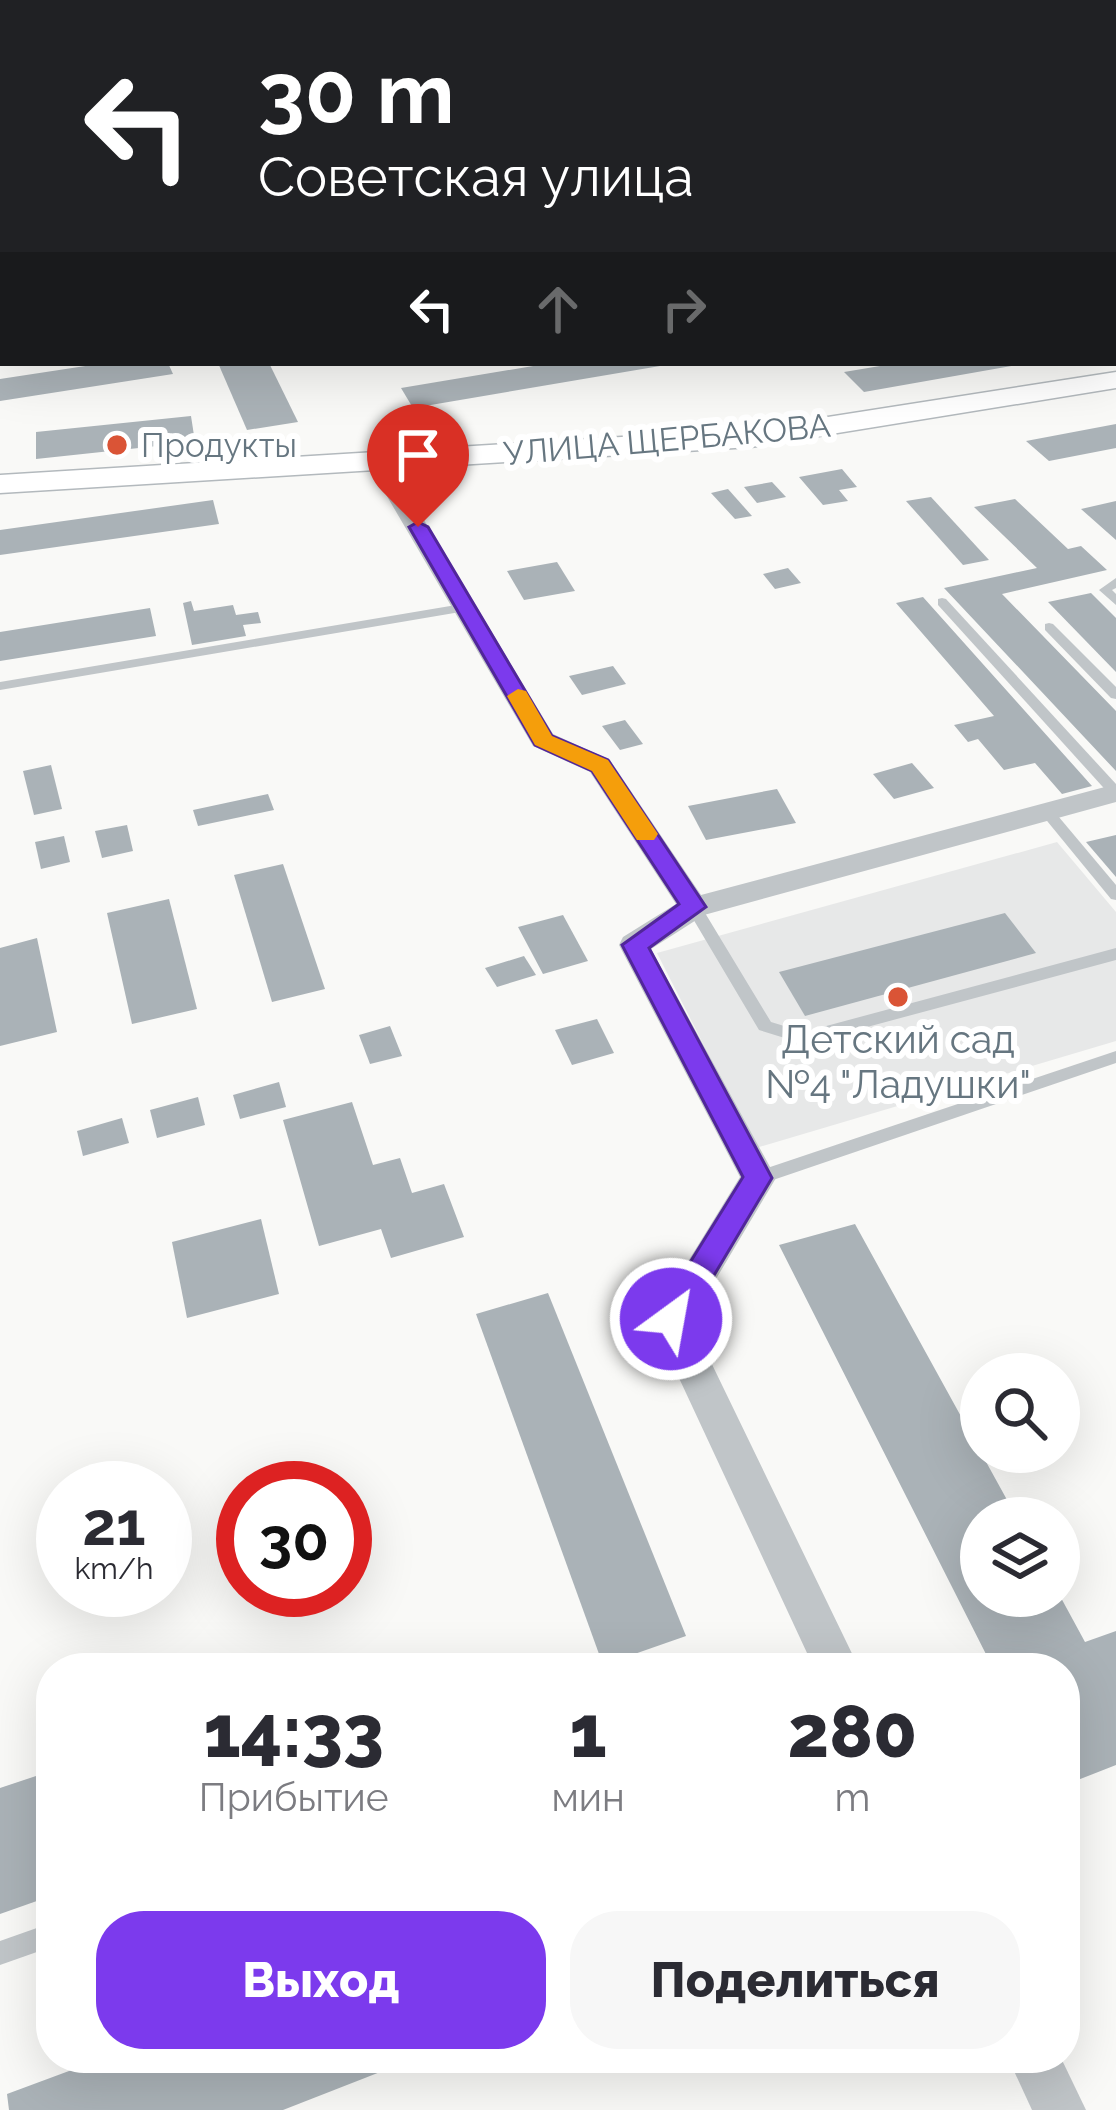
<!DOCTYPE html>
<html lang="ru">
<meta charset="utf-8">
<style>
body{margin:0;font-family:Raleway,sans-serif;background:#f7f7f7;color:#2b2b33;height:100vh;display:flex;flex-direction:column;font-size:45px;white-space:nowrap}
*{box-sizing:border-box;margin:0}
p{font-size:39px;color:#7c7c81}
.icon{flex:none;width:66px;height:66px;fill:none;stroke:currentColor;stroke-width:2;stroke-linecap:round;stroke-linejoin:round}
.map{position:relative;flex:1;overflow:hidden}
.panel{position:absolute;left:36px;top:1653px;width:1044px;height:420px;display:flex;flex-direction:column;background:#fff;border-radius:48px;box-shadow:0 12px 48px #0002}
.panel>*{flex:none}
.banner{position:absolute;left:0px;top:0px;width:1116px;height:366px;box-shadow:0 12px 48px #0002;background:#202124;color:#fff;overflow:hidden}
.tools{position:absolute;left:960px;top:1353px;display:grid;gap:24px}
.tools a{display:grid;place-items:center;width:120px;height:120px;border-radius:50%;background:#fff;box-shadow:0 12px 48px #0002;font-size:60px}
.speed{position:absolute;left:36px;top:1461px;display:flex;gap:24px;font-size:60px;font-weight:700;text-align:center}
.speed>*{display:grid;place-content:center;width:156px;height:156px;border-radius:50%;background:#fff;box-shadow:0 12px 48px #0002;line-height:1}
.speed small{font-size:30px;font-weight:400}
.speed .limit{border:18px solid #d22;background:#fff;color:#111}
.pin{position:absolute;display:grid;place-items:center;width:102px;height:102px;color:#fff;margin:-123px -51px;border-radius:50% 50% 50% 0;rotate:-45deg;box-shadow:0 0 12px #0007}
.pin .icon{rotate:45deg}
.me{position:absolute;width:132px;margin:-66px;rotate:32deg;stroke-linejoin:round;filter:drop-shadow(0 0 9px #0008)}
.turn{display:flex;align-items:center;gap:42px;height:252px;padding:0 60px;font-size:54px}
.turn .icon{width:156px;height:156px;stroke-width:2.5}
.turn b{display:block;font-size:84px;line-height:102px}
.lanes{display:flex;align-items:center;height:114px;padding:0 60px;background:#0003;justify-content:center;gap:60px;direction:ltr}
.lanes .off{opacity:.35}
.eta{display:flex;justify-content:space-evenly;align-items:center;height:204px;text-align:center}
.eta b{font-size:72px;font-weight:800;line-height:84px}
.action{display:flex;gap:24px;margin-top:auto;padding:24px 60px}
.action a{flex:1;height:138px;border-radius:48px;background:#7c3aed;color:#fff;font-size:48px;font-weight:800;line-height:138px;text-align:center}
.action a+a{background:#f7f7f7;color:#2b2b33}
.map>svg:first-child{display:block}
</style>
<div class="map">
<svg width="1116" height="2110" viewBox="0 0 1116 2110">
<rect width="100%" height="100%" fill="#f9f9f7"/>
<polygon fill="#e7e8e8" points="1057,842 1116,912 1116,1041 756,1148 657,953"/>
<g fill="#aab2b7">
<polygon points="105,363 168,363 173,374 0,401 0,379"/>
<polygon points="218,363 269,363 298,422 247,430"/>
<polygon points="551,363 666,365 413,408 401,388"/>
<polygon points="898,363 1017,363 1017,365 864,392 844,372"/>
<polygon points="191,416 195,442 36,459 36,432"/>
<polygon points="1116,424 1116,448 1049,461 1026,441"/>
<polygon points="842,469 857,487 839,490 848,501 823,505 799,477"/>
<polygon points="772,482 786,497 757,503 744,487"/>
<polygon points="728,489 752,516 735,519 711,493"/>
<polygon points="931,497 989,560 963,565 906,501"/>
<polygon points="1015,499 1068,549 1081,546 1107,570 1002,594 1116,711 1116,771 944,588 1037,568 974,507"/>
<polygon points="213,500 219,524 0,555 0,530"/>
<polygon points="1116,501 1116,540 1081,509"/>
<polygon points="557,562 575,591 524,600 507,571"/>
<polygon points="788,568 801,583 775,589 763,574"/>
<polygon points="1091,593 1116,618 1116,672 1048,602"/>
<polygon points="923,597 1092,786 1062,794 1035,763 1004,770 978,739 968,742 954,725 994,716 896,603"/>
<polygon points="191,601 194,611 233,605 236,615 258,612 261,623 243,625 246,636 192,645 183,603"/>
<polygon points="150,608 156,636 0,661 0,632"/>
<polygon points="613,666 626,684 582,695 569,676"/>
<polygon points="625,720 643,744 620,750 602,726"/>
<polygon points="912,763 934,788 894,799 873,774"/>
<polygon points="51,765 62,809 34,815 23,771"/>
<polygon points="777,789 796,823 706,840 688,806"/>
<polygon points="268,794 274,810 198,826 193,810"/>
<polygon points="127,825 133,851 102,858 95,831"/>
<polygon points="1116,835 1116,877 1086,842"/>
<polygon points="64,836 70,862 41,869 35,842"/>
<polygon points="283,864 325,989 272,1002 234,875"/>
<polygon points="169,899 197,1009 132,1024 107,913"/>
<polygon points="1005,913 1036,953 805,1016 779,972"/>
<polygon points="563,915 588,961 543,974 518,927"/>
<polygon points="37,938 57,1032 0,1046 0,948"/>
<polygon points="524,956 536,975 497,987 485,968"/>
<polygon points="597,1019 614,1053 572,1065 555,1030"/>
<polygon points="390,1026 402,1056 370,1064 359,1035"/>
<polygon points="279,1082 286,1107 240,1119 233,1095"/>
<polygon points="198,1097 205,1125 157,1138 150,1110"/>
<polygon points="352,1102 373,1165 400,1158 412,1193 444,1184 464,1237 391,1258 381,1229 319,1246 283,1120"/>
<polygon points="122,1118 129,1143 83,1156 77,1131"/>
<polygon points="261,1219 279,1294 187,1318 172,1242"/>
<polygon points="855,1224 1017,1518 981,1518 981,1596 1060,1596 1085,1642 1116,1631 1116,1765 1065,1785 1065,1668 993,1668 779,1245"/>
<polygon points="548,1293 686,1636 603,1665 476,1314"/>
<polygon points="51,1771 51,1896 0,1914 0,1788"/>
<polygon points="104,2058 416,2058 283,2110 9,2110 7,2094"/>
</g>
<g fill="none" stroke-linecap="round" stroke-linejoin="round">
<g stroke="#b3b9bd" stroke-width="3">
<g id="secondary">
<rect x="1113" y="12" width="3" height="12"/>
<polygon points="1113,200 1116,201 1116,216 1113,215"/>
<polygon points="1116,372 1116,388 751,447 0,493 0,475 751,429"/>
</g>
</g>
<g fill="#c0c5c8" fill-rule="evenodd">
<polygon points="3,27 3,31 0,32 0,28"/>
<polygon points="1113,37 1116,38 1116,43 1113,42"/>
<rect x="1113" y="103" width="3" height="5"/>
<rect x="0" y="138" width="3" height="4"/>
<polygon points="1113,317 1116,318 1116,324 1113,323"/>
<polygon points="3,343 3,349 0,350 0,344"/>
<polygon points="1116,578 1116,588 1112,590 1116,594 1116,605 1099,590"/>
<polygon points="942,598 946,599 1116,784 1116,798 1111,796 938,605 938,599"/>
<polygon points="468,603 472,604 472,610 0,690 0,682"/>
<polygon points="1049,623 1053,624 1116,687 1116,699 1111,698 1045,630 1045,624"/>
<polygon points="1048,808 1053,810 1116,885 1116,900 1111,899 1043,816 1041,813"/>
<polygon points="694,902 699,903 771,1022 804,1032 1116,948 1116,960 804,1044 759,1030 686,907"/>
<polygon points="1116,1051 1116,1063 758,1185 752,1183 749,1178 752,1173"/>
<polygon points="829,1645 837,1648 840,1656 837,1664 826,1668 785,1668 788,1660"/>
<polygon points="51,1923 51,1947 0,1965 0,1941"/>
</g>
<g fill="#c0c5c8" fill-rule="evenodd">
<rect x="1113" y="123" width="3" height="10"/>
<rect x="0" y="275" width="3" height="12"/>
<polygon points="378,455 389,462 553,734 610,760 701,895 1116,784 1116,802 704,915 651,949 776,1178 691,1321 859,1668 814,1668 652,1320 740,1177 619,945 623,937 676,904 590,772 533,746 367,462"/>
<polygon points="1008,2058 1061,2058 1086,2110 1032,2110"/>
</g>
<use href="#secondary" fill="#fff" fill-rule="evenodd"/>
<g stroke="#a2a9ae" stroke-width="6">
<g id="rail">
<polyline points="459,3 488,0"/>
<polyline points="513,3 542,0"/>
</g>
</g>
<use href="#rail" stroke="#fff" stroke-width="4.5" stroke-dasharray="12" stroke-linecap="butt"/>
</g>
<polygon fill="#7c3aed" stroke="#51269a" stroke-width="3" points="418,522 428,527 552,736 608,760 706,907 649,948 772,1178 682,1329 671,1333 660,1329 655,1319 743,1177 622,945 679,904 592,771 535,745 409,527"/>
<polygon fill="#f59e0b" points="518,689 526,691 552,736 608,760 658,834 654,840 637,840 592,771 535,745 507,696"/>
<g fill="#da5436" stroke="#fff" stroke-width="4.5">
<circle cx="117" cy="445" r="12"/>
<circle cx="898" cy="997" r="12"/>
</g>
<g text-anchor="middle" stroke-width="12" stroke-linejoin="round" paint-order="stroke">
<g font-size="33" fill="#667680" stroke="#fff">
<text transform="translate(667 439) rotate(-5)" y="12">УЛИЦА ЩЕРБАКОВА</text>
</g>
<g font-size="33" fill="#667680" stroke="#fff" text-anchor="start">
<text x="141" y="457">Продукты</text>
</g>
<g font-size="39" fill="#667680" stroke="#fff">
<text x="898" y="1053">Детский сад<tspan x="898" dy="45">№4 "Ладушки"</tspan></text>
</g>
</g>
</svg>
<div class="tools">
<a><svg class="icon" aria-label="search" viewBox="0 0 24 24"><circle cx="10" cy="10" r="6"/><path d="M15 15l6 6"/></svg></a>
<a><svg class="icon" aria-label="layers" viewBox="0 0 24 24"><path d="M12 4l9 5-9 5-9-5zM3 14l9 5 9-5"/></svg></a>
</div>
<div class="speed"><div>21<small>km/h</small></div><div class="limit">30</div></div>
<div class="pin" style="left:418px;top:527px;background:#d93025"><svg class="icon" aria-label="arrive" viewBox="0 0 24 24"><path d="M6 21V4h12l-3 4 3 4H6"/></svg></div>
<svg class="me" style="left:671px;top:1319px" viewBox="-20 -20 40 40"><circle r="17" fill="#7c3aed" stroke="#fff" stroke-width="3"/><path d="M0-11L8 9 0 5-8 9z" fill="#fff"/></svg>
<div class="banner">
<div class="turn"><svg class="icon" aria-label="left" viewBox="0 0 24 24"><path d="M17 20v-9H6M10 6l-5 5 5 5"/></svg><div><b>30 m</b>Советская улица</div></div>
<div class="lanes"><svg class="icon" aria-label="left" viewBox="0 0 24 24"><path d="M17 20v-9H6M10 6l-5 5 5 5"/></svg><svg class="icon off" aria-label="ahead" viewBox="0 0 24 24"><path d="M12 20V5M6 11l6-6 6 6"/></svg><svg class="icon off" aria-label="right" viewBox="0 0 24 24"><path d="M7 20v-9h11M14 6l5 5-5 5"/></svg></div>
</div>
<section class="panel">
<div class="eta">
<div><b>14:33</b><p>Прибытие</p></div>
<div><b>1</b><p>мин</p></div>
<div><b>280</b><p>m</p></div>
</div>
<div class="action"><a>Выход</a><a>Поделиться</a></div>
</section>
</div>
